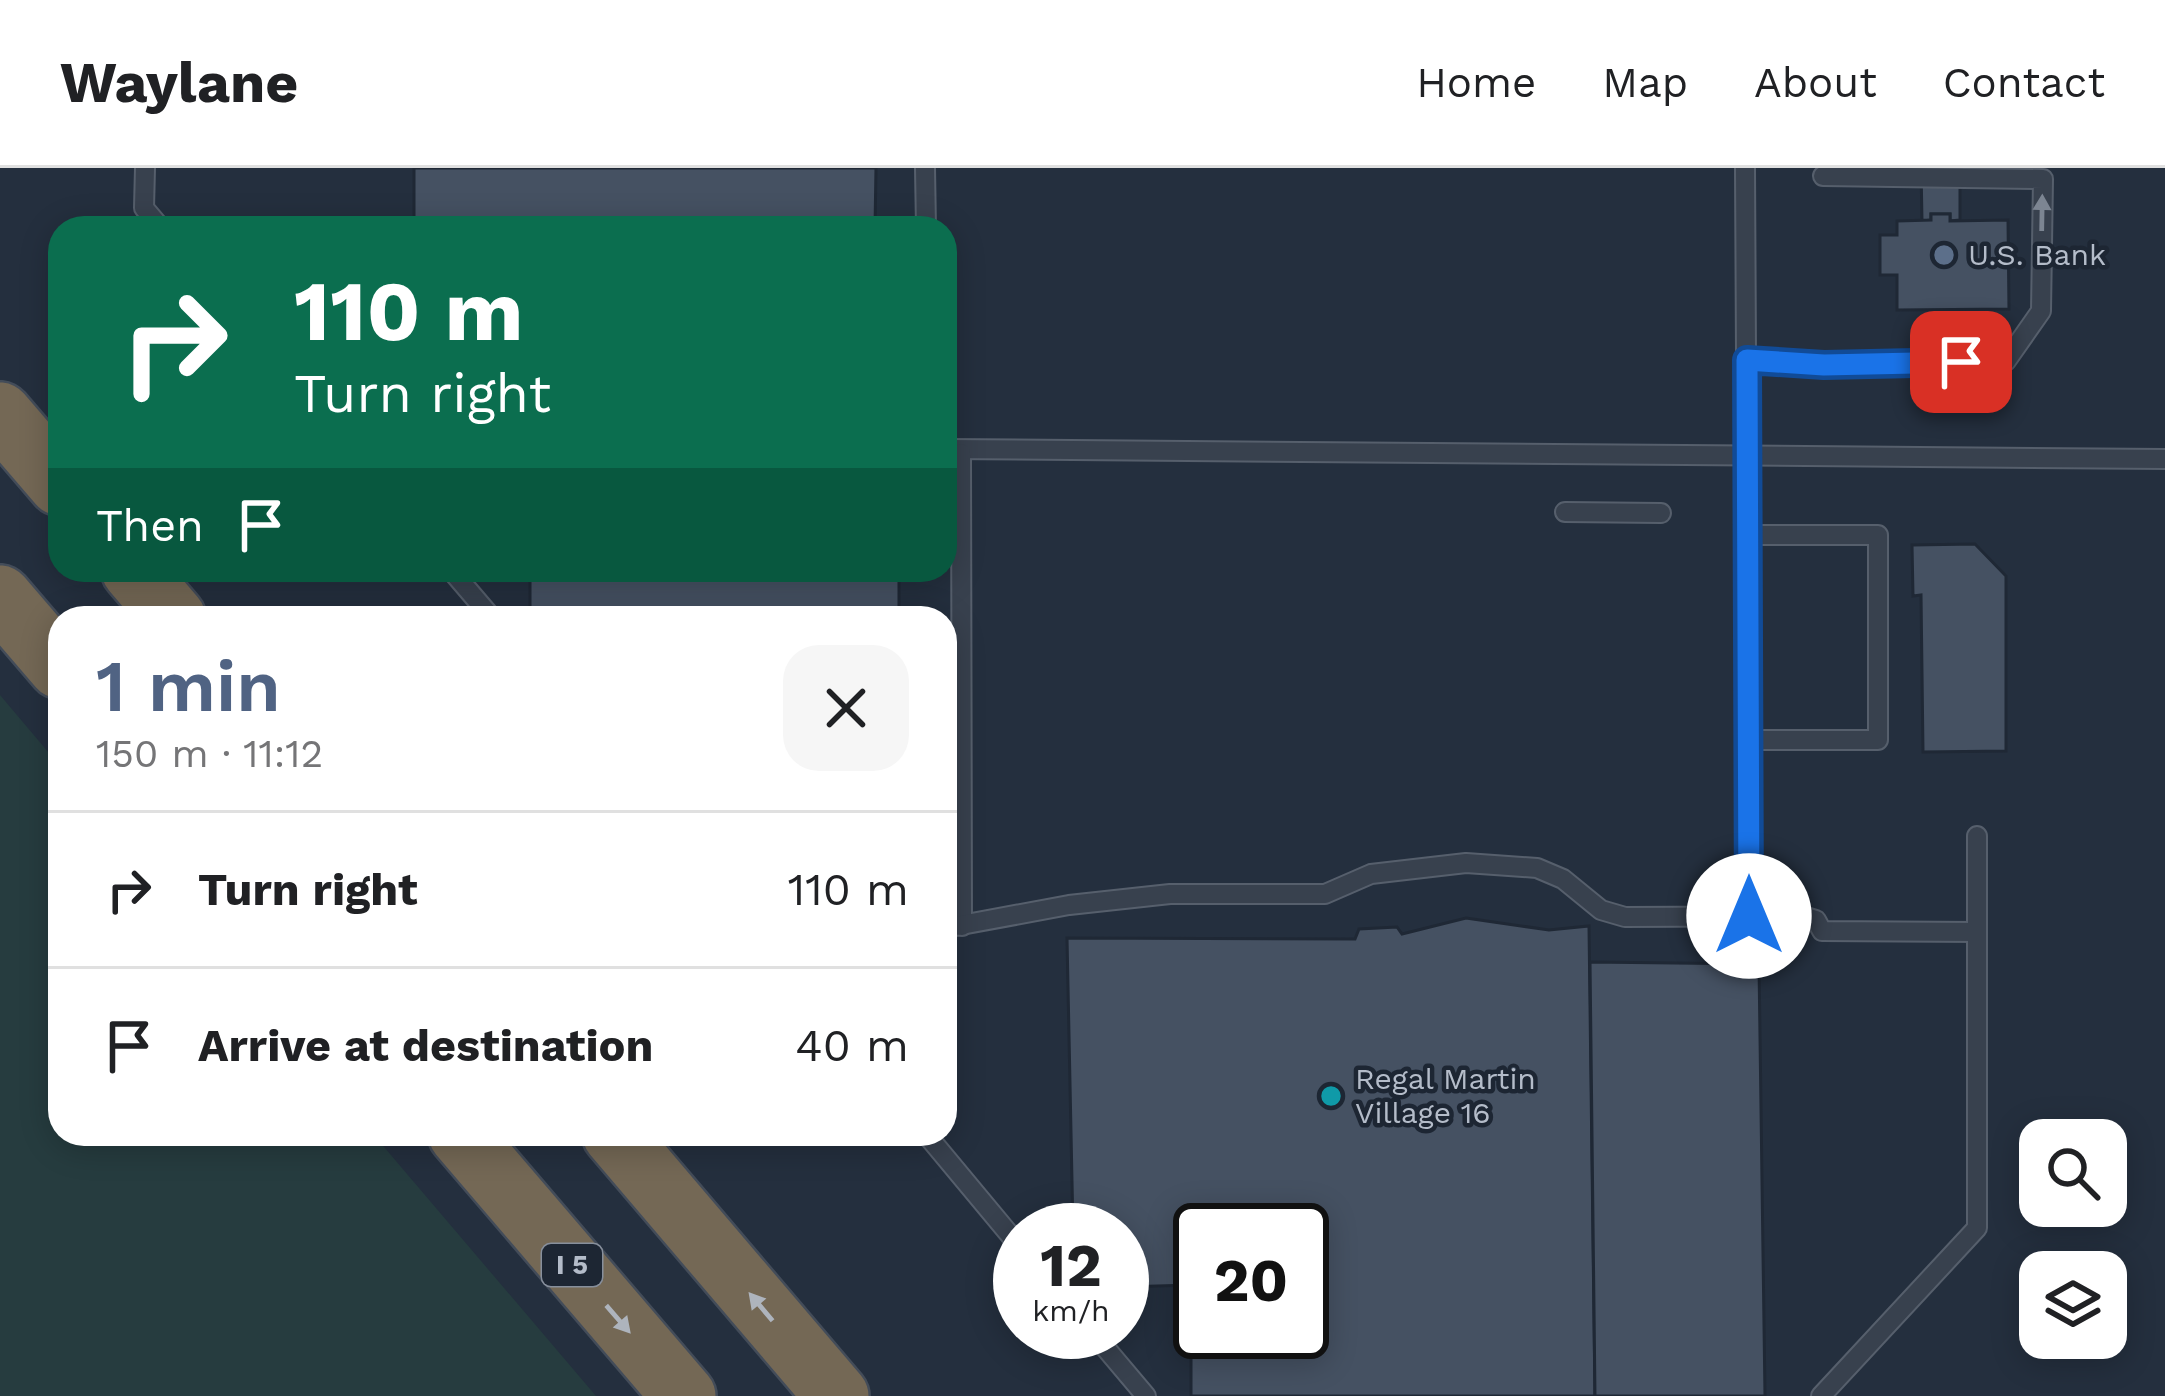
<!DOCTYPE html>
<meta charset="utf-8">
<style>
body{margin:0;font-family:"Work Sans",sans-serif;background:#f6f6f6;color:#202124;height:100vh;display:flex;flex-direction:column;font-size:45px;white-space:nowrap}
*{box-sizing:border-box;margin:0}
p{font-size:39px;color:#757577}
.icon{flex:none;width:66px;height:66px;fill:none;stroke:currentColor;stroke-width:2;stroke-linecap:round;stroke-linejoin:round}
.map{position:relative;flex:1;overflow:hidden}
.sheet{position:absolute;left:48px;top:438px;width:909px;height:540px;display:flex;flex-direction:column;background:#fff;border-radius:36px;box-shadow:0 6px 30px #0003}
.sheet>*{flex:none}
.top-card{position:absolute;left:48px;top:48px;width:909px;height:366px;border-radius:36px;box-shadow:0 6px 30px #0003;background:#0b6e4f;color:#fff;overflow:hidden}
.tools{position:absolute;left:2019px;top:951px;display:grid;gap:24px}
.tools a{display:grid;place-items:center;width:108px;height:108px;border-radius:24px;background:#fff;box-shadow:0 6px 30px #0003;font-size:60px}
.speed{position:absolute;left:993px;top:1035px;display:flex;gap:24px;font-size:60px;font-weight:700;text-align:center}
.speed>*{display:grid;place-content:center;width:156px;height:156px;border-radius:50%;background:#fff;box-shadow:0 6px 30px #0003;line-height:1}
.speed small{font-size:30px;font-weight:400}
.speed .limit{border:6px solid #111;border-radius:18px;background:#fff;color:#111}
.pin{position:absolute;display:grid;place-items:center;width:102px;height:102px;color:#fff;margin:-51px;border-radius:24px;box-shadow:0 6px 18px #0006}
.me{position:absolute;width:132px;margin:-66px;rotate:0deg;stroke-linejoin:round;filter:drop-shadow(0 0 9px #0008)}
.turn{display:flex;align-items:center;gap:42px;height:252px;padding:0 48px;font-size:54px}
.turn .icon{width:156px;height:156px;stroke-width:2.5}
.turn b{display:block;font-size:84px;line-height:102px}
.then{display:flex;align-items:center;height:114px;padding:0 48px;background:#0003;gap:24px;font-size:45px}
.round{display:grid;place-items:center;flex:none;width:126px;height:126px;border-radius:36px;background:#f6f6f6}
.head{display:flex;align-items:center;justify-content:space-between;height:204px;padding:0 48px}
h1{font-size:72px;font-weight:600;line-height:90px;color:#506383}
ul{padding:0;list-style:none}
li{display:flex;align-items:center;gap:36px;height:156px;padding:0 48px;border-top:3px solid #e0e0e0}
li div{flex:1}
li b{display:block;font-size:45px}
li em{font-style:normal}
header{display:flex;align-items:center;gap:72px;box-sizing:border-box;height:168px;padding:0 60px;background:#fff;border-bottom:3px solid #e0e0e0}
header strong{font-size:57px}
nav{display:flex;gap:66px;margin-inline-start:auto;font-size:42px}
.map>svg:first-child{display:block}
</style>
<header>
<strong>Waylane</strong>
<nav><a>Home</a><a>Map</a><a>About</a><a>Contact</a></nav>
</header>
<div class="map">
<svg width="2165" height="1228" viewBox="0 0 2165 1228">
<rect width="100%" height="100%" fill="#242f3e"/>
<polygon fill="#263c3f" points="0,527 60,598 60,966 373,966 596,1228 0,1228"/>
<g fill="#455162" stroke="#1f2835" stroke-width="3" fill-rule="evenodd">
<polygon points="414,0 876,0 875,60 414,60"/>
<polygon points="1921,0 1960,0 1960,52 1950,53 1950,46 1931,46 1931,52 1922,53"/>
<polygon points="1931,46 1950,46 1950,53 2008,52 2009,141 1897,142 1897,107 1880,107 1880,67 1897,67 1897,53 1931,52"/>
<polygon points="1975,376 2006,408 2006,583 1923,584 1921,427 1913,428 1912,377"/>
<rect x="530" y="402" width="369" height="48"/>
<path d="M 1466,750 L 1549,762 L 1589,758 L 1595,1228 L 1191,1228 L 1191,1117 L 1122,1119 L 1122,1062 L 1073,1062 L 1067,770 L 1355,771 L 1359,761 L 1397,759 L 1402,766 ZM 1200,1062 L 1302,1062 L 1302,1164 L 1200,1164 Z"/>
<polygon points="1590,794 1759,796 1765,1228 1595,1228"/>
</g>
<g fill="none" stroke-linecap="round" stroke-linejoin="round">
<g stroke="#565f6c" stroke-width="22">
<g id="lane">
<polyline points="145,0 144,40 161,60"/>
<polyline points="925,0 926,60"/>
<polyline points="1745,0 1749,748"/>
<polyline points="1747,192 1824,197 2006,193 2041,143 2043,11 1823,8"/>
<polyline points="945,281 2165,291"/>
<polyline points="961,285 962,758"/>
<polyline points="1565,344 1661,345"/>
<polyline points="1748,367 1878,367 1878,572 1749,572"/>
<polyline points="451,402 492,450"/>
<polyline points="945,760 1069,737 1170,726 1325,726 1371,706 1466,695 1537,700 1563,711 1601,742 1625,749 1803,748 1816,752 1822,763 1977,764"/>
<polyline points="926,966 1020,1079"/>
<polyline points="1092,1164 1146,1228"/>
<polyline points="1821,1228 1977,1060 1977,668"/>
</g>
</g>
<g stroke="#434c59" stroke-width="68">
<g id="highway">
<polyline points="0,246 60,316"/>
<polyline points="133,402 174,450"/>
<polyline points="0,429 60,499"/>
<polyline points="460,966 684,1228"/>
<polyline points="614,966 837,1228"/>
</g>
</g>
<use href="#lane" stroke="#38414e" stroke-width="18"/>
<use href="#highway" stroke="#746855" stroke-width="63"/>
</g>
<defs><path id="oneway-solid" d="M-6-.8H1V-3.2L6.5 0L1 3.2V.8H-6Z" transform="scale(3)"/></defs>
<use fill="#7c8592" href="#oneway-solid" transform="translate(2042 45) rotate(-89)"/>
<g fill="#aeb4bd">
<use href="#oneway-solid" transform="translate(761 1139) rotate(-130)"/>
<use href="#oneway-solid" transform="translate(618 1151) rotate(49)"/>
</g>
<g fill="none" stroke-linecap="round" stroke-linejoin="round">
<g stroke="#114b97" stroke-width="30">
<polyline id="route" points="1749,748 1747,192 1824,197 1961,194"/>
</g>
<use href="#route" stroke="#1a73e8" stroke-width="21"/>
</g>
<circle fill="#5c6f8a" stroke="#1d2633" stroke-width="4.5" cx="1944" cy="87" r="12"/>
<circle fill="#0f9aa8" stroke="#1d2633" stroke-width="4.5" cx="1331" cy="928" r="12"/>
<g text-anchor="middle" stroke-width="9" stroke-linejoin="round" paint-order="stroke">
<rect fill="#1d2633" stroke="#878f9c" stroke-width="3" x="542" y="1076" width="60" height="42" rx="9"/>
<g font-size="27" font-weight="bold" fill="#b4bcc9">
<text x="572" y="1106">I 5</text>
</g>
<g font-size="30" fill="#b4bcc9" stroke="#1d2633" text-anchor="start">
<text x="1968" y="97">U.S. Bank</text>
<text x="1355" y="921">Regal Martin<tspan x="1355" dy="34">Village 16</tspan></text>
</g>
</g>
</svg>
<div class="tools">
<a><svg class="icon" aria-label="search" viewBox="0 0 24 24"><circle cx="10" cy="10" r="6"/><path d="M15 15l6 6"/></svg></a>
<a><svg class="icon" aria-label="layers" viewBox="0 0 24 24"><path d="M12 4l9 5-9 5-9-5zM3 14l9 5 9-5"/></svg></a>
</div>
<div class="speed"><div>12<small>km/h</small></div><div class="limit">20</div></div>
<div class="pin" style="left:1961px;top:194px;background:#d93025"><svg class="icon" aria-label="arrive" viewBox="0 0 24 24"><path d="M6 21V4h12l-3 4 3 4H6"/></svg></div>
<svg class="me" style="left:1749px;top:748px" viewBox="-20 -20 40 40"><circle r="19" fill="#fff"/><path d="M0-13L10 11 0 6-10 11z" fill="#1a73e8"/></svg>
<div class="top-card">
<div class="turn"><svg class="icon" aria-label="right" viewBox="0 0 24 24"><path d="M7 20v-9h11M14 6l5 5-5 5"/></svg><div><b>110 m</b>Turn right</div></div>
<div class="then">Then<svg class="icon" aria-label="arrive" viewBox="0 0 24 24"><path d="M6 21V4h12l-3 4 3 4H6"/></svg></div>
</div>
<section class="sheet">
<div class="head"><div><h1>1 min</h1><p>150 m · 11:12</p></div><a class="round"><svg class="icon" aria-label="close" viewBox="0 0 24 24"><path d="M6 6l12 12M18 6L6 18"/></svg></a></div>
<ul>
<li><svg class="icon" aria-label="right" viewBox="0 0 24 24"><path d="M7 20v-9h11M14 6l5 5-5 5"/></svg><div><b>Turn right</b></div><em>110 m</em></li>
<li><svg class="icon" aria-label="arrive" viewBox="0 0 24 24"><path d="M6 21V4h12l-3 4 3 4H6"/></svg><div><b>Arrive at destination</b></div><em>40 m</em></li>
</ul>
</section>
</div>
